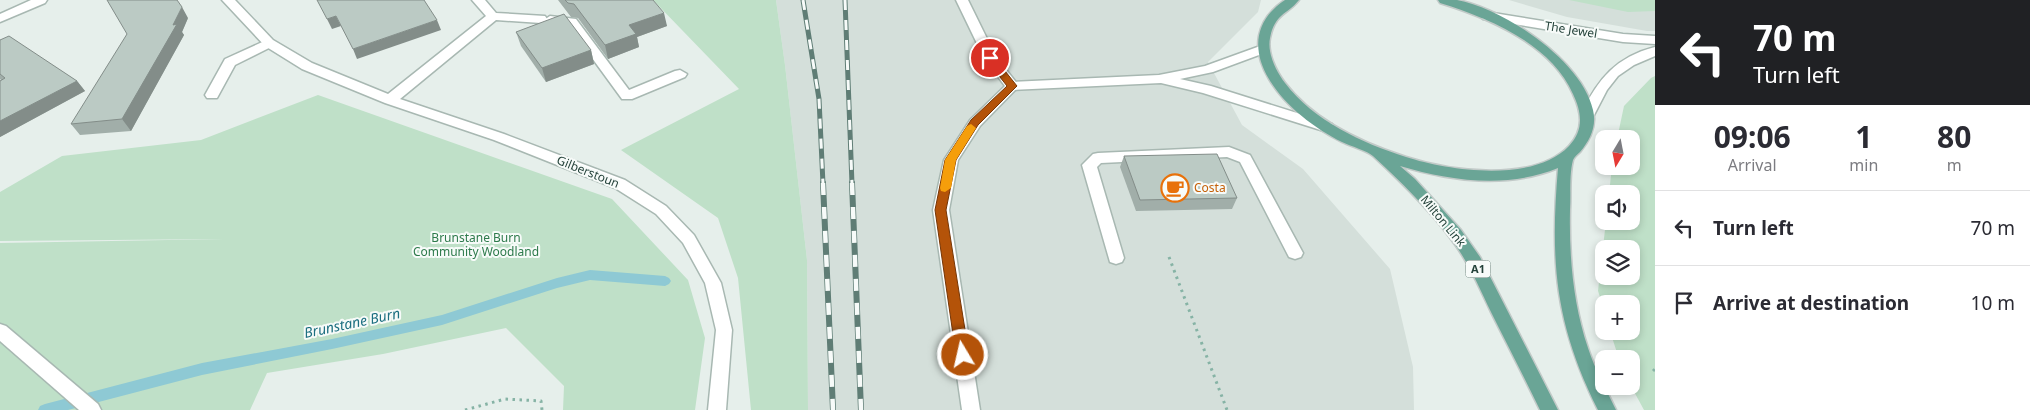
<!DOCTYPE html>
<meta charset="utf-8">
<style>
body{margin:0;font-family:"Noto Sans",sans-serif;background:#f2f2f3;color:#2b2b33;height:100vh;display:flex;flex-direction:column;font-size:19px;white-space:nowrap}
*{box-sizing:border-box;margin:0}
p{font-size:16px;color:#7c7c81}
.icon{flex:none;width:28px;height:28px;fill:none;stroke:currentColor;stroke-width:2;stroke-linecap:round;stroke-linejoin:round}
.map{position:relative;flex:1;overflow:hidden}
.panel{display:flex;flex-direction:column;background:#fff;width:375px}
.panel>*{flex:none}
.top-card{background:#202124;color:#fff;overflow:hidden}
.needle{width:32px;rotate:190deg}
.buttons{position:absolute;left:1595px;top:130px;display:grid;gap:10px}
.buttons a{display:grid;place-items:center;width:45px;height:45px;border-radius:10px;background:#fff;box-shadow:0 2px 8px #0003;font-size:25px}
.pin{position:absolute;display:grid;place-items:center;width:42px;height:42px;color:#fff;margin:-21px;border:2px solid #fff;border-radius:50%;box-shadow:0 1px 5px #0007}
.me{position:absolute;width:55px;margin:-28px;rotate:351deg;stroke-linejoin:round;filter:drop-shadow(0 0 4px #0008)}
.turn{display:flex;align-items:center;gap:18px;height:105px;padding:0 15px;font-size:22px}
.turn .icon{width:65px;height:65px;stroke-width:2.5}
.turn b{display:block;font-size:35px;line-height:42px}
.eta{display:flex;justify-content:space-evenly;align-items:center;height:85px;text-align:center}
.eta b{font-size:30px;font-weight:700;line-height:35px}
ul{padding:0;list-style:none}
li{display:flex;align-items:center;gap:15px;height:75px;padding:0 15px;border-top:1px solid #e1e1e2}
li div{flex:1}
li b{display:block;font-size:19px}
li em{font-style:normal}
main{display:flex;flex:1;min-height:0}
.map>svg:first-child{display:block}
</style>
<main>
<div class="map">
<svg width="1655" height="410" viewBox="0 0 1655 410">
<rect width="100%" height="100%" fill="#e6efeb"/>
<g fill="#d4dfda">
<polygon points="776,0 1261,0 1258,12 1208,62 1242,125 1303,169 1390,269 1413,367 1414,410 808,410 807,260 785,65"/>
<polygon points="1509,0 1655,0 1655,31 1647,31 1567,17"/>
</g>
<g fill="#bfe0c8" fill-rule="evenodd">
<polygon points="653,0 776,0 785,65 807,260 808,410 751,410 738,278 718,218 621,150 739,89"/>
<polygon points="1569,0 1655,0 1655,11 1628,12"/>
<path d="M 1655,76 L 1655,410 L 1644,410 L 1631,386 L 1631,359 L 1619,359 L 1610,331 L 1631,331 L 1631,304 L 1604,304 L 1604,309 L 1598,291 L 1606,221 L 1631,221 L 1631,194 L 1609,194 L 1612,166 L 1631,166 L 1631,139 L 1617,139 L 1624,106 L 1651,78 ZM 1604,249 L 1631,249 L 1631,276 L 1604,276 Z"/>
<polygon points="318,95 612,199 688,280 705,338 695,410 563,410 564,386 506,328 383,354 267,373 250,410 0,410 0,243 224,239 0,241 0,192 62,156 201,140"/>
</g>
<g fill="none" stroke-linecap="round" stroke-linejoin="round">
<polygon fill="#8ec9d4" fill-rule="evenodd" points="590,270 665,276 669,278 671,281 669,284 665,286 590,280 557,288 442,325 332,349 202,375 68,410 38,410 40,406 45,404 202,363 332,339 442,315 557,278"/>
<g stroke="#a8b8b2" stroke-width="3">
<g id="service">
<polygon points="956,0 968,0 996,57 1019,86 980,126 958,160 949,210 980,410 962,410 933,210 944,160 970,120 1005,86 984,58"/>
<polygon points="550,16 576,19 629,90 675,71 680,70 687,74 685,77 632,99 622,99 568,25 546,23 544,20"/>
<polygon points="269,39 275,43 273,46 235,65 217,98 207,98 205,95 225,59"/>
<polygon points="1229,147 1250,155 1303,253 1301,257 1295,259 1289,257 1240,162 1227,157 1101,163 1097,167 1124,258 1122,262 1116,264 1110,262 1082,165 1093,154 1098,153"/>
<polygon points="0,324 6,326 98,404 101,410 79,410 0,341"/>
</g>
</g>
<g stroke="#a8b8b2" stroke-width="3">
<g id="minor">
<polygon points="31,0 47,0 45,3 0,22 0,14"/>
<polygon points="222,0 235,0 273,40 312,63 388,94 486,16 472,0 485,0 496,13 545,16 547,19 545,22 541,23 496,20 400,99 504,134 625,180 666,206 694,235 721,283 732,330 726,410 708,410 716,330 705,283 683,243 656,214 615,188 494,140 385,103 302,69 265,46"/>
<polygon points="1487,12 1623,34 1655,36 1655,44 1623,42 1483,19 1481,16 1483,13"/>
<polygon points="1263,45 1267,46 1269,49 1267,52 1213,72 1180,79 1211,86 1332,124 1334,127 1332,130 1327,132 1203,93 1161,83 1012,90 1005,86 1012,82 1159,75 1205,66"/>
<path d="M 1655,47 L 1655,56 L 1634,65 L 1618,76 L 1607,90 L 1593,117 L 1583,117 L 1581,114 C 1598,79 1616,57 1655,47 Z"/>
</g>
</g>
<g stroke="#c2cac8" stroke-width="3">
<path id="primary" d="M 1285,0 L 1299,0 C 1287,15 1275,13 1270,38 C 1267,53 1276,71 1285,83 C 1314,121 1362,143 1406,157 C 1449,171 1534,183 1569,146 C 1584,130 1582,113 1573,94 C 1551,44 1489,18 1440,3 L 1438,0 C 1444,0 1451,0 1457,0 C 1505,9 1582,61 1593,110 C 1597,126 1590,140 1580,152 C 1577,155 1574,157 1573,160 C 1569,175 1571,194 1570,210 C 1569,256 1573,304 1588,348 C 1595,370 1606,389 1616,410 L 1598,410 C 1555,324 1550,262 1558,168 C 1507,189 1451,181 1400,166 L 1415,179 L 1461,230 L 1480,257 L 1558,410 L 1540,410 C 1524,377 1507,344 1491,312 C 1479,287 1468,261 1451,239 C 1429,209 1400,181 1373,156 C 1368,151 1350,146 1342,142 C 1314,128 1285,106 1269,79 C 1251,49 1255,20 1285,0 Z"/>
</g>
<g stroke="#86b3a5" stroke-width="3" stroke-dasharray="2.5 4.5" stroke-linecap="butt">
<polyline points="1169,257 1227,410"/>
<polyline points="1653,371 1655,369"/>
<polyline points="465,410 505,399 541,401 542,410"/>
</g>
<use href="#service" fill="#fff" fill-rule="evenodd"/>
<use href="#minor" fill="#fff" fill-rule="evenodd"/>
<use href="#primary" fill="#6aa596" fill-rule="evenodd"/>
<g stroke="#5f7d75" stroke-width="5">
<g id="rail-far1">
<polyline points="803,0 819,99 823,184"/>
<polyline points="845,0 852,184"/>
</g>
</g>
<g stroke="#5f7d75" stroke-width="6">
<g id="rail">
<polyline points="823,183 833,410"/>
<polyline points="852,183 861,410"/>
</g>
</g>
<use href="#rail-far1" stroke="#f7fbf9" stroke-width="3" stroke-dasharray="10" stroke-linecap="butt"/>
<use href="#rail" stroke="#f7fbf9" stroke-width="4.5" stroke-dasharray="12" stroke-linecap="butt"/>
</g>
<g fill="#a1aea9">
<polygon points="558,0 653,0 667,26 637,37 639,47 608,59 578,18 571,17"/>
<polygon points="188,18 182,32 184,35 131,131 80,135 71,124"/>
<polygon points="516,32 591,50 594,64 546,82 521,46"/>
<polygon points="0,40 77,81 85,91 0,137 0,81 1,80 0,79"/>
<polygon points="1124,156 1237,198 1232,209 1136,211 1120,167"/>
</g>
<g fill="#838d89">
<polygon points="182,7 188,18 182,32 184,35 131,131 122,119"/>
<polygon points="664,13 667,26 637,37 639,47 608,59 605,45 629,25"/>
<polygon points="336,16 341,26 332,29 327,19"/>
<polygon points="437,20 441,30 357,59 353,49"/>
<polygon points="591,50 594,64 546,82 542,68"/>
<polygon points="77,81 85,91 0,137 0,121"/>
</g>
<g fill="#bbcac4" stroke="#838d89">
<polygon points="107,0 177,0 182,7 173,25 177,24 122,119 71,124 127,34"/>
<polygon points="317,0 424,0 437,20 353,49 336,16 327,19"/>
<polygon points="565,0 653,0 664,13 629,25 636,34 605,45 574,4 568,3"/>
<polygon points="564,14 591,50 542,68 516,32"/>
<polygon points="9,36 77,81 0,121 0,81 5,78 0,74 0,40"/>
<polygon points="1217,154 1237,198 1140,200 1124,156"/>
</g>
<polygon fill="#b45309" stroke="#753606" points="990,55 993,56 1017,86 978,125 956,160 946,210 969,355 968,359 963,361 958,359 956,355 935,210 945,160 971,120 1007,86 985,58"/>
<polygon fill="#f59e0b" points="971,124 976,128 956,160 951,188 945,192 941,191 940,188 945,160 967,126"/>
<defs>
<g id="cafe-ring" transform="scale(1.4375)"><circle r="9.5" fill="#f7fbf9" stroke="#e8710a" stroke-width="1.5"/><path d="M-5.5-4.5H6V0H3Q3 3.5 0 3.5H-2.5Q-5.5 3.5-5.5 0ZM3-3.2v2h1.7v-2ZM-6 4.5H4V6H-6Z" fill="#e8710a"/></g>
</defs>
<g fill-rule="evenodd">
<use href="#cafe-ring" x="1175" y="188"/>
</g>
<g text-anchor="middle" stroke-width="4" stroke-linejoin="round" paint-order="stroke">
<rect fill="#f7fbf9" stroke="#637a73" stroke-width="1" x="1465.5" y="260.5" width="25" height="17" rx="4"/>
<g font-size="11" font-weight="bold" fill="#24423a">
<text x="1478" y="273">A1</text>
</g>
<g font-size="12" fill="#24423a" stroke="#f7fbf9">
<text transform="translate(1571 30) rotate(9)" y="4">The Jewel</text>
<text transform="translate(588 172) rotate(22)" y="4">Gilberstoun</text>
<text transform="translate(1443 221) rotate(50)" y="4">Milton Link</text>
</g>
<g font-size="12" fill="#c56008" stroke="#f7fbf9" text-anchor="start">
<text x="1194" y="192">Costa</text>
</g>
<g font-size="12" fill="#2d7a4b" stroke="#f7fbf9">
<text x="476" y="242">Brunstane Burn<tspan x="476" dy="14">Community Woodland</tspan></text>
</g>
<g font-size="14" font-style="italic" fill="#1c6f80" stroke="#f7fbf9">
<text transform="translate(352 323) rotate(-12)" y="5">Brunstane Burn</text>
</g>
</g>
</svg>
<div class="buttons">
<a><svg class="needle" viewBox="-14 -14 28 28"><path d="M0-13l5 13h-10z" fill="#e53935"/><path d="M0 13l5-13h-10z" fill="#7c7c81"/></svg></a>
<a><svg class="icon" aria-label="sound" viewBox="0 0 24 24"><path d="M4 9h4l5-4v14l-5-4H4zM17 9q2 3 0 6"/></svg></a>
<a><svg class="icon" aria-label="layers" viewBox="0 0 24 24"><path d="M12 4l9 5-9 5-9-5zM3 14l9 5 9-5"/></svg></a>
<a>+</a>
<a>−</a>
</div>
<div class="pin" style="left:990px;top:58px;background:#d93025"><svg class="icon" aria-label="arrive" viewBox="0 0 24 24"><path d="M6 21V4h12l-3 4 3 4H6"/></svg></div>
<svg class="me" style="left:963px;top:355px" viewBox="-20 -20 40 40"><circle r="17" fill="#b45309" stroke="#fff" stroke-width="3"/><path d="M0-11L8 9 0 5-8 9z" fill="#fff"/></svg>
</div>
<section class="panel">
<div class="top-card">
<div class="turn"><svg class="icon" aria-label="left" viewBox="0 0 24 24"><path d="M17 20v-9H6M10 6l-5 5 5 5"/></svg><div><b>70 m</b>Turn left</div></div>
</div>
<div class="eta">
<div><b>09:06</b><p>Arrival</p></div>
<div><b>1</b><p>min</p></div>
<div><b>80</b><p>m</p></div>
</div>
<ul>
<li><svg class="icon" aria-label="left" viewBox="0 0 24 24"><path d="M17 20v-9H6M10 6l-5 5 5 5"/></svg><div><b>Turn left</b></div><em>70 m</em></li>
<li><svg class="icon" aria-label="arrive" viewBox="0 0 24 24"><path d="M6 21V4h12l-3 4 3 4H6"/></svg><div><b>Arrive at destination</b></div><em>10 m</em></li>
</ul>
</section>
</main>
